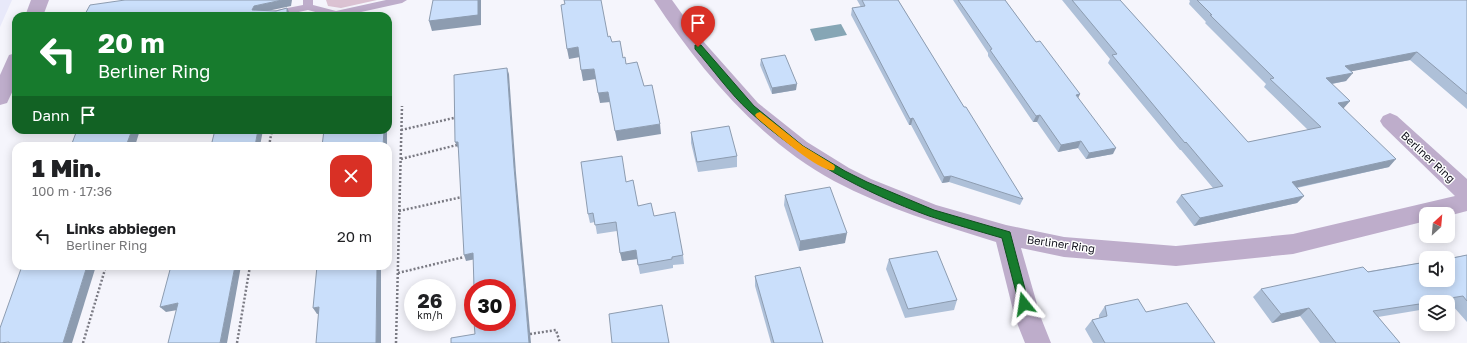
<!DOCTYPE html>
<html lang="de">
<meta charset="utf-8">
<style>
body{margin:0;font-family:"Golos Text",sans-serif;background:#f2f2f2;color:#202124;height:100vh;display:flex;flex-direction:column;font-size:15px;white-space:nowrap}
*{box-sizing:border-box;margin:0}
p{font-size:13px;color:#757577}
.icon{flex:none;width:22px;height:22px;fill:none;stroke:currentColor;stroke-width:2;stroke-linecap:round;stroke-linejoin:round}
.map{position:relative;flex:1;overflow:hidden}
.sheet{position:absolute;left:12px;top:142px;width:380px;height:128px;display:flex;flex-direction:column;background:#fff;border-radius:12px;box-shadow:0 2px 10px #0003}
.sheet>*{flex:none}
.top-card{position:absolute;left:12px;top:12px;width:380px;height:122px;border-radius:12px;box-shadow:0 2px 10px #0003;background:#177b2d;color:#fff;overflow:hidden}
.needle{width:26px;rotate:26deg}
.controls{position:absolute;left:1419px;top:207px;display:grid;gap:8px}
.controls a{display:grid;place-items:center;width:36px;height:36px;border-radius:8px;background:#fff;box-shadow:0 2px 10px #0003;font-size:20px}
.speed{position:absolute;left:404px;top:279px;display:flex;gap:8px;font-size:20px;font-weight:700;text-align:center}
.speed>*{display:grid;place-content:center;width:52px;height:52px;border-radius:50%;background:#fff;box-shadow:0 2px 10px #0003;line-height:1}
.speed small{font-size:10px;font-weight:400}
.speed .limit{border:6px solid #d22;background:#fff;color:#111}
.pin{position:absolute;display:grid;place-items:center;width:34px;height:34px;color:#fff;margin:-41px -17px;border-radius:50% 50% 50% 0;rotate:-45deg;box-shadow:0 0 4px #0007}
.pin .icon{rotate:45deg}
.me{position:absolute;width:44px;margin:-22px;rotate:345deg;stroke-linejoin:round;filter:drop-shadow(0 0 3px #0008)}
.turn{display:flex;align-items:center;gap:14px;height:84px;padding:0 20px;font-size:18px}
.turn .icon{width:52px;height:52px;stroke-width:2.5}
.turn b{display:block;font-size:28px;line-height:34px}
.then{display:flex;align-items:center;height:38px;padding:0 20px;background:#0003;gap:8px;font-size:15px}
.round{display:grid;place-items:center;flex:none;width:42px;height:42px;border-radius:12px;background:#f2f2f2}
.headline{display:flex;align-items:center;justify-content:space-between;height:68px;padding:0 20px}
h1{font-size:24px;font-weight:800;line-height:30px}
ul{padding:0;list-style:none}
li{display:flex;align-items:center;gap:12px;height:52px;padding:0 20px}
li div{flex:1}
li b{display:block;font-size:15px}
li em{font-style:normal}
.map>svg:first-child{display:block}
</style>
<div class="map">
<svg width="1467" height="343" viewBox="0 0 1467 343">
<rect width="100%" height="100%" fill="#f5f5fc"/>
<polygon fill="#e8e9fa" points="0,0 12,0 0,27"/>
<polygon fill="#dbc2d2" points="326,0 377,0 341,8 328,6"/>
<polygon fill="#86a6b5" points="841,24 847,35 815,41 810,29"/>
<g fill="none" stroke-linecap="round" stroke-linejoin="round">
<g stroke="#7a7a83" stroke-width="2.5" stroke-dasharray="2 2" stroke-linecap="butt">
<polyline points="401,130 458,117"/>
<polyline points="269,146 272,130"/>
<polyline points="401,159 457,145"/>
<polyline points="399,211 462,197"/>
<polyline points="398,273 464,257"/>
<polyline points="530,334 556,330 560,343"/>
<polyline points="83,343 106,266"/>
<polyline points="237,343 250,266"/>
<polyline points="396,343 402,106"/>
</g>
<polygon fill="#beadcb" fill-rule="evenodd" points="303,0 313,0 313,5 336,11 386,0 407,0 402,3 343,16 330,16 308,10 280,16 257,16 258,14 262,13 303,5"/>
<g fill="#beadcb" fill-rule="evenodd">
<polygon points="31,0 49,0 43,16 25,16"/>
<path d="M 654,0 L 672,0 L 695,32 L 758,103 L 807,142 L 849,168 L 871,179 L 936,205 L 1006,225 L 1064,237 L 1176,246 L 1293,234 L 1455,196 L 1383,126 L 1380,121 L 1383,116 L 1390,113 L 1397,116 L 1467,179 L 1467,211 L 1448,216 L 1448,214 L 1426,214 L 1426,221 L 1293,254 L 1176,266 L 1064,257 L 1021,248 L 1041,318 L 1051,343 L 1025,343 L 1015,318 L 996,242 C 941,225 885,208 834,181 C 759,140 701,71 654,0 Z"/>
<polygon points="16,53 16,84 7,103 0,105 0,75 9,55"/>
</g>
</g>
<g fill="#aec0d8">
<polygon points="857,0 898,0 964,107 1023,199 1020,205 949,182 942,183 911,125 909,125 851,15 852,8 861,7"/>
<polygon points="953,0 1005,0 1036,42 1080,94 1078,98 1113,154 1086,159 1078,148 1058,152 1037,122 1033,122 988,56 988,53"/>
<polygon points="1062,0 1120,0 1248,142 1308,130 1264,87 1266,84 1205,23 1206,22 1189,4 1190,1 1189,0 1467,0 1467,109 1410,60 1351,71 1346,81 1332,84 1350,101 1343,108 1389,167 1297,188 1304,196 1297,203 1194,226 1176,202 1181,195 1213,188 1181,150 1180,150 1108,63 1110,59"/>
<polygon points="761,59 796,90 772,94 760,65"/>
<polygon points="691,132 737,156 737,167 698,172 691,143"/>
<polygon points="626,182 638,206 654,216 683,255 684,264 673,265 673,268 640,274 637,259 622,261 617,231 597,234 595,222 590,223 588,214"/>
<polygon points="785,195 845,243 799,251 784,205"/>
<polygon points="1467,255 1467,322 1452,305 1448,305 1448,302 1426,302 1426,309 1378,317 1400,343 1320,343 1300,316 1272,323 1253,297 1261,289"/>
<polygon points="889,259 957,300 954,310 905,318 886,269"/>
<polygon points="755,276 823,343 771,343 755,286"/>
<polygon points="1105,306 1146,312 1215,343 1093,343 1085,329 1092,320 1099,318 1099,315"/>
</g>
<g fill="#8d9cb0">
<polygon points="282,0 292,0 291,6 258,13 252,10 254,6"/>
<polygon points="478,0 481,0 481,25 432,31 429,21"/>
<polygon points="287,8 291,15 287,16"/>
<polygon points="578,47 580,57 569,59 567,49"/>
<polygon points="1417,52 1410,60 1338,74 1345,66"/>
<polygon points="507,68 509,74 516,173 531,343 529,343 514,167"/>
<polygon points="594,69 596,79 583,81 581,70"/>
<polygon points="1353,73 1346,81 1320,86 1326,78"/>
<polygon points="797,84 796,90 772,94 772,88"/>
<polygon points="388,89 389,91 388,113"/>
<polygon points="608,92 610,102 600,103 598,93"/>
<polygon points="1080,94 1077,100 1076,95"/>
<polygon points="1350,101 1343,109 1338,103"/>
<polygon points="1040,115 1037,122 1033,122 1036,116"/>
<polygon points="913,118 911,125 909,125 910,119"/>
<polygon points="660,124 661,134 617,141 615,131"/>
<polygon points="132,130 140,130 135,146 126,146"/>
<polygon points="258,130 263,130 260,146 255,146"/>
<polygon points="384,130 387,130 387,146 383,146"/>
<polygon points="1081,141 1078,148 1058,152 1061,145"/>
<polygon points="455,142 458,142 460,148 458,148"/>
<polygon points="1116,148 1113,154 1086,159 1089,153"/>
<polygon points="1396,159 1389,167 1285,190 1292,182"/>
<polygon points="951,176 949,182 942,183 944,177"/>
<polygon points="1304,196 1297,203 1194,226 1200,218"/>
<polygon points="847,233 845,243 799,251 800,241"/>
<polygon points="636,250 637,259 622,261 620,253"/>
<polygon points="473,253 476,259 466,261 464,255"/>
<polygon points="87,266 96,266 72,343 63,343"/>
<polygon points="235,266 241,266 227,343 220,343"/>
<polygon points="377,266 381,266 381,343 376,343"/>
<polygon points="178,303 183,309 166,312 160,307"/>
<polygon points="319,307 323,313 317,314 313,308"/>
<polygon points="1309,308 1300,316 1272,323 1281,314"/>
</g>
<g fill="#cadffb" stroke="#8d9cb0">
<polygon points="125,0 282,0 254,6 252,10 276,11 287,8 287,16 309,13 308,16 84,16 90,5"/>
<polygon points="433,0 478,0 478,15 429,21"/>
<polygon points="564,0 601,0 608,37 610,36 612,42 620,41 623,58 625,57 626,64 637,62 644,86 652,85 660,124 615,131 608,92 598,93 594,69 581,70 578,47 567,49 561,5 565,4"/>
<polygon points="862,0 898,0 964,107 966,107 1023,199 951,176 944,177 913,118 910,119 852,8 865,6"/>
<polygon points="958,0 1005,0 1036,42 1040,41 1080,94 1076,95 1116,148 1089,153 1081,141 1061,145 1040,115 1036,116 990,50 992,49"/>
<polygon points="1072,0 1120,0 1248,142 1321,127 1270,79 1274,78 1210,15 1212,15 1197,0 1467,0 1467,94 1417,52 1345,66 1353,73 1326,78 1350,101 1338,103 1396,159 1292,182 1304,196 1200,218 1181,195 1223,186 1186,142 1185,143 1112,55 1117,54"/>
<polygon points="378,13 377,16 354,16"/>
<polygon points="785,55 797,84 772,88 761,59"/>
<polygon points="507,68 514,167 529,343 451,343 451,338 475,334 474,322 507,322 507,288 474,288 473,253 464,255 458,142 455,142 454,75"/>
<polygon points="729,126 737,156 697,162 691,132"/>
<polygon points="77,130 132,130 126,146 71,146"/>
<polygon points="215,130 258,130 255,146 211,146"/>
<polygon points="324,130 384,130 383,146 322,146"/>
<polygon points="622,156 626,182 633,180 638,206 651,203 654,216 675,212 683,255 672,257 672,259 638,265 636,250 620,253 616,222 595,225 593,213 588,214 581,162"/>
<polygon points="830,187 847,233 800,241 785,195"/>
<polygon points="937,251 957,300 908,309 889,259"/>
<polygon points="1467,255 1467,301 1463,296 1426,302 1426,303 1373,311 1400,343 1336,343 1309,308 1281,314 1261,289 1363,267 1368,272 1426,262 1426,280 1448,280 1448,259"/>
<polygon points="22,266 87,266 63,343 9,343 9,342 0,343 0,328"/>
<polygon points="171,266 235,266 220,343 168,343 178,303 160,307"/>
<polygon points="317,266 377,266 376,343 316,343 319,307 313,308"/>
<polygon points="800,267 823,343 774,343 755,276"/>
<polygon points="1138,299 1146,312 1187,303 1215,343 1105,343 1092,320 1107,316 1105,306"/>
<polygon points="662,305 669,343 612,343 609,314"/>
</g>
<path fill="#177b2d" stroke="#0f501d" d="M 695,45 L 701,45 L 754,106 L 803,146 L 845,171 L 867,182 L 934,210 L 1010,232 L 1029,304 L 1028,307 L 1024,308 L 1020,307 L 1019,304 L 1002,238 C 978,231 953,224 929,216 C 863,192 801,159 749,111 C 731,95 712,68 695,49 Z"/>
<path fill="#f59e0b" d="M 760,112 L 803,146 L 834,165 L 835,167 L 834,170 C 821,174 768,127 757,118 L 755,115 L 757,113 Z"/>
<g text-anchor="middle" stroke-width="3" stroke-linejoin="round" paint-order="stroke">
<g font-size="11" fill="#0f0f1a" stroke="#fff">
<text transform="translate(1428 157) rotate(43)" y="4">Berliner Ring</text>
<text transform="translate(1061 244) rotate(8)" y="4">Berliner Ring</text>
</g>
</g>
</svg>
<div class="controls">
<a><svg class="needle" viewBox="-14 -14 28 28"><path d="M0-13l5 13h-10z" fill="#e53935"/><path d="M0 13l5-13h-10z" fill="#757577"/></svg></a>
<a><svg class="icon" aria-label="sound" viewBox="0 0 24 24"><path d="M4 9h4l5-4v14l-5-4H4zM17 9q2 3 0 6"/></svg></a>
<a><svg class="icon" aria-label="layers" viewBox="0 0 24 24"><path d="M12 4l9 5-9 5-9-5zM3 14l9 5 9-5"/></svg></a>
</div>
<div class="speed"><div>26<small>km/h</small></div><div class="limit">30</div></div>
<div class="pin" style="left:698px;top:47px;background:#d93025"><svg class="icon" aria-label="arrive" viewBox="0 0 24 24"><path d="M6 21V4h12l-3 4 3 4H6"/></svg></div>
<svg class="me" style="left:1024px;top:304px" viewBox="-20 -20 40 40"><path d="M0-17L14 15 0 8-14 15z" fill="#177b2d" stroke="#fff" stroke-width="4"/></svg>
<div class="top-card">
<div class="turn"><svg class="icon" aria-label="left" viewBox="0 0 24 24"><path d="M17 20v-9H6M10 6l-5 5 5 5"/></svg><div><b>20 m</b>Berliner Ring</div></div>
<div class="then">Dann<svg class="icon" aria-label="arrive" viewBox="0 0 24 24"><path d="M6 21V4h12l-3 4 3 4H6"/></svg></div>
</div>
<section class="sheet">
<div class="headline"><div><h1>1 Min.</h1><p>100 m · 17:36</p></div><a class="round" style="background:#d93025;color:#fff"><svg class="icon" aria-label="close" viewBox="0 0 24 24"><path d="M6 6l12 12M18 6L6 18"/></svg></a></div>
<ul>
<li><svg class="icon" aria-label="left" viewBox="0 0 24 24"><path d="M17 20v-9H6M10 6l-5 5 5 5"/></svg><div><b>Links abbiegen</b><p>Berliner Ring</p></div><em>20 m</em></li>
</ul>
</section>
</div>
